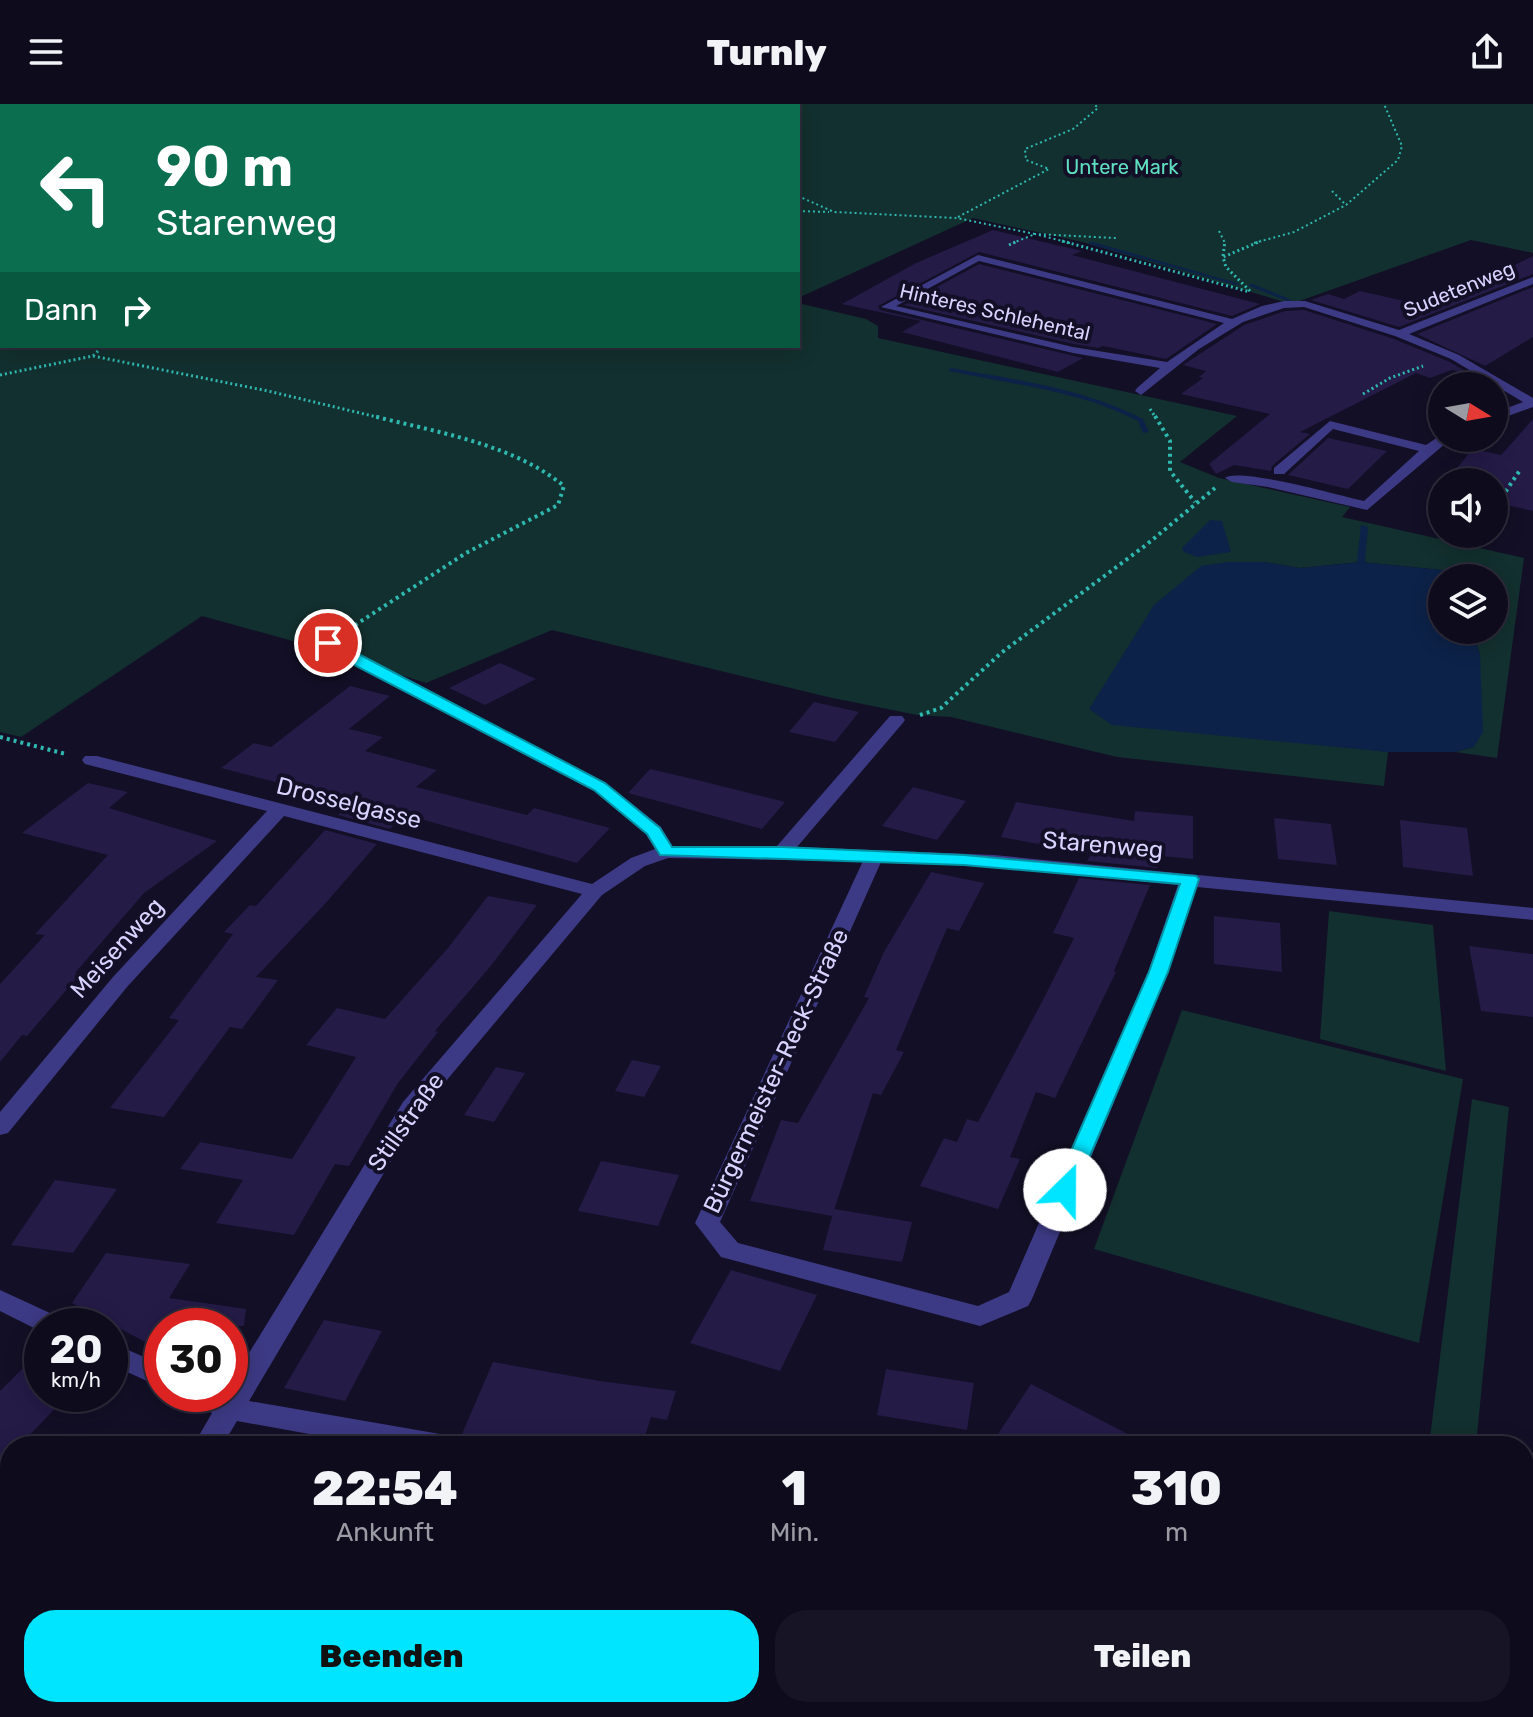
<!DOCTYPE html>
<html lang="de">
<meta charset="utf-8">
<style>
body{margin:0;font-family:Rubik,sans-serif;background:#171425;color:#f1f3f6;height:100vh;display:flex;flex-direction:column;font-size:30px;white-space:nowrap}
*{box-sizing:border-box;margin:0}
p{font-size:26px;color:#9b9ba3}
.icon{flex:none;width:44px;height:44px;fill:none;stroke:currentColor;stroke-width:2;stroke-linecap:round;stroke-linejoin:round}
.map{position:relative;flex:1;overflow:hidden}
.details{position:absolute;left:0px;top:1332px;width:1534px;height:282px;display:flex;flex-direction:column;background:#0e0b1c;border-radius:32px 32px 0 0;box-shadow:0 4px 20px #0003,0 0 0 2px #2e2b3b}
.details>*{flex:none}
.banner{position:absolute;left:0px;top:0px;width:800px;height:244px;box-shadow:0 4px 20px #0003,0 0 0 2px #2e2b3b;background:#0b6e4f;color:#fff;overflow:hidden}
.needle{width:52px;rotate:101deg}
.fabs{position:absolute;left:1428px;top:268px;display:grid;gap:16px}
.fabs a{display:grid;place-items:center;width:80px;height:80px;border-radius:50%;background:#0e0b1c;box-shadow:0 4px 20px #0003,0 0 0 2px #2e2b3b;font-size:40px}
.speed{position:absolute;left:24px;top:1204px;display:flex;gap:16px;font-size:40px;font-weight:700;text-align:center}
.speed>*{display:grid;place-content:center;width:104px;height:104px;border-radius:50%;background:#0e0b1c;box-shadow:0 4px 20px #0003,0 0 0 2px #2e2b3b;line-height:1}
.speed small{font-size:20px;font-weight:400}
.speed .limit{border:12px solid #d22;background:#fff;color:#111}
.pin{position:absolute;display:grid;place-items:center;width:68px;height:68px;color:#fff;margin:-34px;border:4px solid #fff;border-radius:50%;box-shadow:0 2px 8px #0007}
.me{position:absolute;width:88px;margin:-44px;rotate:23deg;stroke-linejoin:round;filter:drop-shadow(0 0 6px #0008)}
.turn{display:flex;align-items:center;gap:28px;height:168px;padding:0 24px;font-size:36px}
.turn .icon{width:104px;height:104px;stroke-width:2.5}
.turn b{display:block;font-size:56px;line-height:68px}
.then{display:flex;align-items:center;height:76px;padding:0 24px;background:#0003;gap:16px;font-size:30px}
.eta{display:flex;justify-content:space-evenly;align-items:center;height:136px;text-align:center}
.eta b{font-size:48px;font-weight:800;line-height:56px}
.primary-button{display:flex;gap:16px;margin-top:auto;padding:16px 24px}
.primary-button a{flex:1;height:92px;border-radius:32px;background:#00e5ff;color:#111;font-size:32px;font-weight:800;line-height:92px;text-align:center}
.primary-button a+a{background:#171425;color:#f1f3f6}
header{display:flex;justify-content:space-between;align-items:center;height:104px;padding:0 24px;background:#0e0b1c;font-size:36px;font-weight:800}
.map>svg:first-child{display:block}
</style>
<header><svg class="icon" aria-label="menu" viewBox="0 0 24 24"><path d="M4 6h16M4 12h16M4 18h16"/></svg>Turnly<svg class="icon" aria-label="share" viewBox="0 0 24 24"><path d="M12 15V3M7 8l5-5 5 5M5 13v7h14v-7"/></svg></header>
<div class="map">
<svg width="1533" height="1613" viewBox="0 0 1533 1613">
<rect width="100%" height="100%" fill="#130f26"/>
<g fill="#12302f">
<polygon points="0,0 1533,0 1533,149 1471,136 1291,200 1082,138 973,114 798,194 798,2 2,2 2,242 798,242 798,199 866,215 878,222 878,234 1237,312 1180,358 1219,374 1350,403 1342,413 1524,454 1497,654 1455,648 1474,643 1480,550 1474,534 1477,526 1494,526 1494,474 1479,474 1462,468 1361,458 1300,464 1264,458 1228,458 1373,646 1388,648 1384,682 1117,653 951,613 917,611 828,593 552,526 426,579 318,544 202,512 21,633 0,628"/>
<polygon points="1329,807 1433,821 1446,967 1320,935"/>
<polygon points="1182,906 1463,975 1419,1239 1094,1145"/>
<polygon points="1472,995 1509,1003 1476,1342 1429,1342"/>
</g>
<g fill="#0c2248">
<polygon points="1210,416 1222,417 1231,448 1197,453 1184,448 1182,444"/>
<polygon points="1228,458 1264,458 1300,464 1361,458 1462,468 1479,474 1442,474 1442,526 1477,526 1474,534 1480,550 1483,628 1474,643 1455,648 1388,648 1112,621 1089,605 1154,501 1201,462"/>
</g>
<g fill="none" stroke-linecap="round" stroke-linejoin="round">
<g fill="#0c2248" fill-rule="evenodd">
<polygon points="1089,138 1093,138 1241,180 1236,181 1089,140"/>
<polygon points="1249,180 1253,180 1292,196 1287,197 1249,182"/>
<path d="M 951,264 C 1017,276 1083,284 1143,315 L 1149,328 L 1143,329 L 1138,317 C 1078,286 1014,281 949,267 L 949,265 Z"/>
<polygon points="1361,421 1368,423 1365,458 1361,460 1357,458"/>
</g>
</g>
<g fill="#241b47">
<polygon points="993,126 1082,147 1072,151 1260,200 1232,212 979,148 878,202 880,206 1083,254 1058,268 902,228 921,217 842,200 916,159"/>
<polygon points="1533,152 1533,170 1399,223 1311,196 1328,190 1344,195 1360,187 1413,199 1490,173"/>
<polygon points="979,160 1217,220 1166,255 1103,242 1098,244 1074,240 904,201"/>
<polygon points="1533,183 1533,233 1485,262 1417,230"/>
<polygon points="1304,206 1394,235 1450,258 1470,270 1452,266 1430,274 1416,269 1300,328 1310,330 1272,362 1271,367 1234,361 1216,370 1209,360 1270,310 1181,290 1203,274 1199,273 1206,267 1183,261 1244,221 1285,207"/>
<polygon points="1533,315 1533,407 1494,398 1494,378 1445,378 1473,345 1501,351"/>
<polygon points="1328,334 1387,347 1348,385 1288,371"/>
<polygon points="500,559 536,575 485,601 449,584"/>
<polygon points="350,582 390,592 349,625 383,633 365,647 437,666 416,683 527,711 534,704 610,724 577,759 403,710 390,725 338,711 346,703 308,694 314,688 221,664 254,639 271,643"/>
<polygon points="814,598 859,608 835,638 789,628"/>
<polygon points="650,665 693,675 785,698 762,725 628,689"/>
<polygon points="88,679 128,688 109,704 217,737 144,789 75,869 80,870 27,932 22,931 0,958 0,880 45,831 35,830 108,751 22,729"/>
<polygon points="913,683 966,697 937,736 882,722"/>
<polygon points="1016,698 1134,717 1135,707 1193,712 1193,755 1162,752 1157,764 1087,757 1091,750 1001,733"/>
<polygon points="1274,714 1331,720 1337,761 1278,755"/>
<polygon points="1400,716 1467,724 1473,772 1403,763"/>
<polygon points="325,726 377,740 324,801 256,873 278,876 242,925 230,923 164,1013 110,1004 179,916 169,914 233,830 224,828 250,801 256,802"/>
<polygon points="931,768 984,779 959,827 947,824 896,946 904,948 881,991 873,989 832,1112 750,1097 781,1016 798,1019 869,894 864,893 884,848"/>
<polygon points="1079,774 1150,781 1114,867 1116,868 1055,994 1036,988 1010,1053 1020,1055 998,1105 920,1082 944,1034 957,1038 967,1015 978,1018 1044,894 1074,834 1053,829"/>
<polygon points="488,792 537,801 490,863 435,927 438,928 398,979 349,1062 335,1060 294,1131 216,1119 243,1076 180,1065 200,1038 292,1055 356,953 306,941 337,904 385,915 448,844"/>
<polygon points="1214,812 1280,819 1282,868 1214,860"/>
<polygon points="1469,842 1533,850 1533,913 1481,907"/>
<polygon points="632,956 661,962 644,993 615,987"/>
<polygon points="496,963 525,969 494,1018 464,1011"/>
<polygon points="601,1057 679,1071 658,1122 578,1107"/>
<polygon points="55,1076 117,1085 73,1149 11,1141"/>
<polygon points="834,1105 912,1118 902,1158 823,1146"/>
<polygon points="106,1149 190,1160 169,1194 246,1205 244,1222 162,1222 162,1247 72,1199"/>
<polygon points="731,1166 817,1191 780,1267 690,1239"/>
<polygon points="324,1216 382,1227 345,1297 284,1284"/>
<polygon points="42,1245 42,1290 69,1290 19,1342 10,1342 10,1352 0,1362 0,1287"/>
<polygon points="493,1258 600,1277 676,1287 667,1316 651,1313 642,1342 528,1342 462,1330"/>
<polygon points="886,1265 974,1279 967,1326 877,1311"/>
<polygon points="1031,1280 1151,1342 990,1342"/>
</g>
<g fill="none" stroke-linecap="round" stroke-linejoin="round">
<g stroke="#2fb8b0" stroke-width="2" stroke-dasharray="2 3" stroke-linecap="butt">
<polyline points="598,2 612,0"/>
<polyline points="1332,87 1346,101"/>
<polyline points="798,92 834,108 957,114 1035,130 1013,139"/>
<polyline points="798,107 829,108"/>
<polyline points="958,113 1049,65 1026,56 1025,45 1073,25 1098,4 1094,0"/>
<polyline points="1219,127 1225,139"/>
<polyline points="1070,139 1035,130 1116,134"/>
<polyline points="1254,139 1294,128 1346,101 1398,56 1402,42 1384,0"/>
</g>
<g stroke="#2fb8b0" stroke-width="3" stroke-dasharray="2 3" stroke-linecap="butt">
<polyline points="1062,137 1250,188"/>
<polyline points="1009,141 1018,137"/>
<polyline points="1223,152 1225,137"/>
<polyline points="1250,187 1226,163 1223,153 1261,137"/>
<polyline points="93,252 268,287 381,314"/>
<polyline points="0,271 93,252 103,242"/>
<polyline points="1363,290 1390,274 1423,262"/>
<polyline points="1150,305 1156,314"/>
</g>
<g stroke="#2fb8b0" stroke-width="4" stroke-dasharray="3 4" stroke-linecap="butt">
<polyline points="1155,312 1170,337 1170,367 1195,398"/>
<polyline points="1494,405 1520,366"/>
<path d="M 349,525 L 466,449 L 558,401 L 564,382 C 513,340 436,328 373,312"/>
<polyline points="920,611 941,604 1001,549 1146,441 1215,384"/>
<polyline points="0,633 66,650"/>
</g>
<g fill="#3d3a85" fill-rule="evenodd">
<path d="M 978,151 L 1232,215 L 1262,202 L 1284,197 L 1305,197 L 1399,226 L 1533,173 L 1533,180 L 1409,230 L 1459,251 L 1533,294 L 1533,303 L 1494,317 L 1494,309 L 1523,298 L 1451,255 L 1395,232 L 1304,203 L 1284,204 L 1243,218 L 1199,245 L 1141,291 L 1135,287 L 1137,284 L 1160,264 L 1073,249 L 881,203 ZM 979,157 L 1224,219 L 1167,258 L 1073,243 L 896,202 Z"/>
<path d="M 1330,317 L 1426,341 L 1441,331 L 1442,334 L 1452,334 L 1367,406 L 1268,383 L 1232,378 L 1225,374 C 1240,363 1341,392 1364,397 L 1419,347 L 1333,325 L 1284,370 L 1274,370 L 1274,364 Z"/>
<path d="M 328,534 L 606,679 L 661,723 L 672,742 L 777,742 L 890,612 L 902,612 L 905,616 L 902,620 L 797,743 L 994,751 L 1533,804 L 1533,816 L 1197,783 L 1168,868 L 1032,1195 L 1028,1202 L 980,1222 L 721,1153 L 695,1119 L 863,757 L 668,754 L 645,762 L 602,791 L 420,1008 L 249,1297 L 440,1330 L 450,1334 L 454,1342 L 376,1342 L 237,1317 L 222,1342 L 193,1342 L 212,1309 L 189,1298 L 185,1290 L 230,1290 L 230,1280 L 403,998 L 582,790 L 284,712 L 127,883 L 8,1029 L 0,1031 L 0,1008 L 113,873 L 267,707 L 85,660 L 82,656 L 85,652 L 97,652 L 592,780 L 631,754 L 655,745 L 646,730 L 594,687 L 332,550 L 320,539 ZM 881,758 L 994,763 L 1178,781 L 1148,868 L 1009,1188 L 978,1202 L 738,1139 L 720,1118 Z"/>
<polygon points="0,1186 63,1215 67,1222 42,1222 42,1228 0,1207"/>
<polygon points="110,1238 162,1261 162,1284 110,1260"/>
<polygon points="49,1604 82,1604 78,1613 45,1613"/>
</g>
</g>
<polygon fill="#00e5ff" stroke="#0095a6" stroke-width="2" points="328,534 605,679 660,724 672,743 782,743 964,751 1196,772 1199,775 1168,868 1073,1092 1057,1092 1054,1086 1149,868 1180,780 964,761 660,751 647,730 594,686 333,550 321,539"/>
<g text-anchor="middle" stroke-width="8" stroke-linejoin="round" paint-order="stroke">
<g font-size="20" fill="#5fe0c0" stroke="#130f26">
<text x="1122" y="70">Untere Mark</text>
</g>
<g font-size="20" fill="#d9d4ff" stroke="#130f26">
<text transform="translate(1459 185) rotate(-22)" y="7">Sudetenweg</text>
<text transform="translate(995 208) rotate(13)" y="7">Hinteres Schlehental</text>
</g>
<g font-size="24" fill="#d9d4ff" stroke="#130f26">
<text transform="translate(349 699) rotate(14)" y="8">Drosselgasse</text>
<text transform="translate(1103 741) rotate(5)" y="8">Starenweg</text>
<text transform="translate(117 844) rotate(-48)" y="8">Meisenweg</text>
<text transform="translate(776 967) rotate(-65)" y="8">Bürgermeister-Reck-Straße</text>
<text transform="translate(406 1018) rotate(-55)" y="8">Stillstraße</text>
</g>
</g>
</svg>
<div class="fabs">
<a><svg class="needle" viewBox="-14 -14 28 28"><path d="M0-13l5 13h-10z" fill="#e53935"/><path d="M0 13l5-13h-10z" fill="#9b9ba3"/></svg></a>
<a><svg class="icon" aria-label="sound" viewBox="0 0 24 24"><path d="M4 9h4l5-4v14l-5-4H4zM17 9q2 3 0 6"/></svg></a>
<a><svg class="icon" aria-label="layers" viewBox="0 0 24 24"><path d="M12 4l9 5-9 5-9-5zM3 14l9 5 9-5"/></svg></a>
</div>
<div class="speed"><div>20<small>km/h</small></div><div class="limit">30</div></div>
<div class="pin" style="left:328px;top:539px;background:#d93025"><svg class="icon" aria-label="arrive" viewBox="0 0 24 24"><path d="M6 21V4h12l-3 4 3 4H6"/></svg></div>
<svg class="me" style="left:1065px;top:1086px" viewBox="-20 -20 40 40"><circle r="19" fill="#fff"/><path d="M0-13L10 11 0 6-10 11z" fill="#00e5ff"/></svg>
<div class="banner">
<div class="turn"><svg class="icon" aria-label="left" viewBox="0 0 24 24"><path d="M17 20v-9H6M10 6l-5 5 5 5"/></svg><div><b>90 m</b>Starenweg</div></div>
<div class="then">Dann<svg class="icon" aria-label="right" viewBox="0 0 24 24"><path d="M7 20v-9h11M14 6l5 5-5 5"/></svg></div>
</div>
<section class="details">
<div class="eta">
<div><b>22:54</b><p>Ankunft</p></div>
<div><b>1</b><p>Min.</p></div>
<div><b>310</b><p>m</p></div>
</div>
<div class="primary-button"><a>Beenden</a><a>Teilen</a></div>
</section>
</div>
